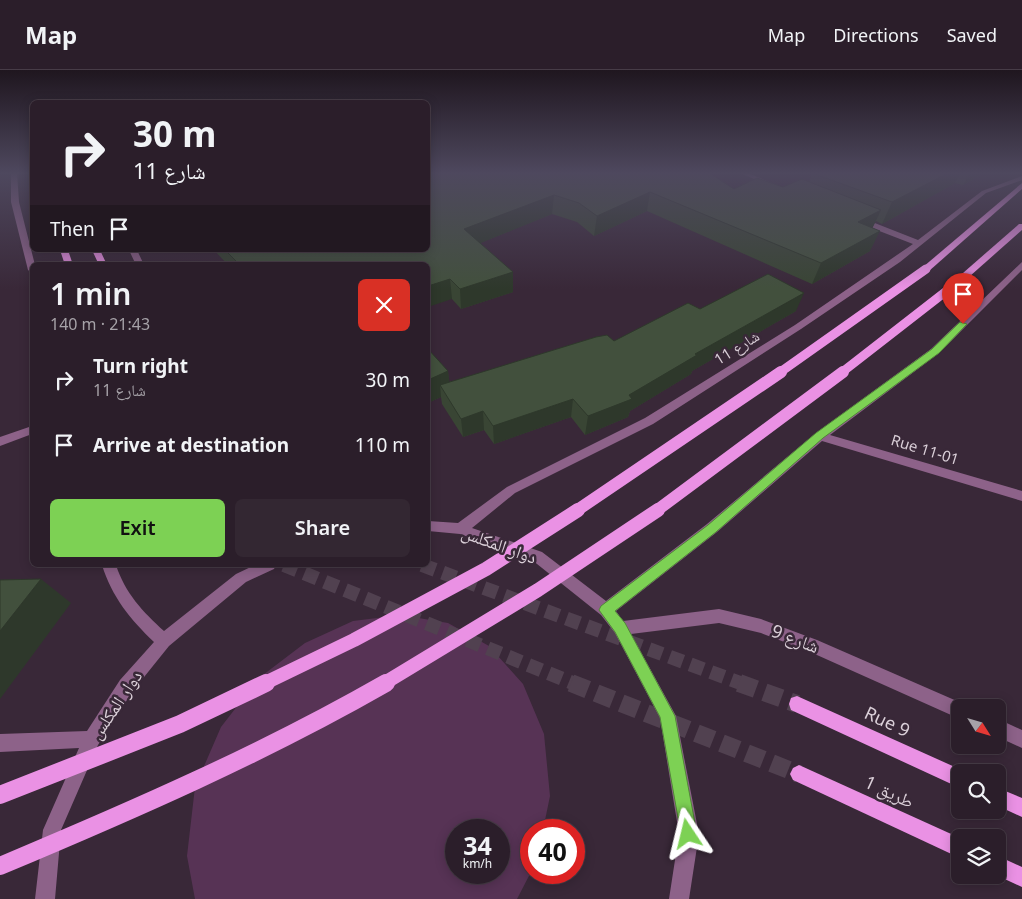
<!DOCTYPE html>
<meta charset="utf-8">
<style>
body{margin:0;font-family:"Noto Sans","Noto Naskh Arabic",sans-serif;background:#332732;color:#f1f3f6;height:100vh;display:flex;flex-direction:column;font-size:19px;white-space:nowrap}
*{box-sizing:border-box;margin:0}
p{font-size:16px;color:#a6a2a8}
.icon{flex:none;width:28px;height:28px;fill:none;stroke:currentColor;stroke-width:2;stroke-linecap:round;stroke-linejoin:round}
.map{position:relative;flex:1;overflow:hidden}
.side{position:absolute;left:30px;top:192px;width:400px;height:305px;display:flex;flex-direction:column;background:#2b1e2a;border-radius:8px;box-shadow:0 2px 12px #0003,0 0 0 1px #473c47}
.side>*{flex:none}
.banner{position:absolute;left:30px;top:30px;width:400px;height:152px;border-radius:8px;box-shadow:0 2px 12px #0003,0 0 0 1px #473c47;background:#2b1e2a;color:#f1f3f6;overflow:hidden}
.needle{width:32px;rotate:127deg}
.controls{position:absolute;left:951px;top:629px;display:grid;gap:10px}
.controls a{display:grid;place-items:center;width:55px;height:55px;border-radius:8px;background:#2b1e2a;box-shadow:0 2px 12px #0003,0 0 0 1px #473c47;font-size:25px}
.speed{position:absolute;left:445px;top:749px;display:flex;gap:10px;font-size:25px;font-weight:700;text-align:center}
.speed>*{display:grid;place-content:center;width:65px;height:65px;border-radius:50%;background:#2b1e2a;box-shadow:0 2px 12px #0003,0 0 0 1px #473c47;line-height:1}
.speed small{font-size:12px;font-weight:400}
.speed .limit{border:8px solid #d22;background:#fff;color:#111}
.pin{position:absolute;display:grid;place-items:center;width:42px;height:42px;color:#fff;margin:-51px -21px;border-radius:50% 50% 50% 0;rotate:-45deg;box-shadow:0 0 5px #0007}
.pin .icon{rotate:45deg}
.me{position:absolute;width:55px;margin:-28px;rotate:350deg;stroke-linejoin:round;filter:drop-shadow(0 0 4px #0008)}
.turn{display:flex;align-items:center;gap:18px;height:105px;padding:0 20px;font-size:22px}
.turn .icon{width:65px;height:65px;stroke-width:2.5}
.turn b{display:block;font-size:35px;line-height:42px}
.then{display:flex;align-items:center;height:48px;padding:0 20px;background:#0003;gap:10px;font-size:19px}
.round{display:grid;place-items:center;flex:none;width:52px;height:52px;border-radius:8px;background:#332732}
.head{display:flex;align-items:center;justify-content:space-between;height:85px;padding:0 20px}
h1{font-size:30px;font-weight:600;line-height:38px}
.primary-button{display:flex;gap:10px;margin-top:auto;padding:10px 20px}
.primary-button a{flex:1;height:58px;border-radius:8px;background:#7dd154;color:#111;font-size:20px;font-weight:600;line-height:58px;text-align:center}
.primary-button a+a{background:#332732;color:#f1f3f6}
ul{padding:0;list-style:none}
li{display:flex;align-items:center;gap:15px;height:65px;padding:0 20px}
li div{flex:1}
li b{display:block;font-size:19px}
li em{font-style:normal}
header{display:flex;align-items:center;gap:30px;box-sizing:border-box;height:70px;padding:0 25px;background:#2b1e2a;border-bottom:1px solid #473c47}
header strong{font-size:24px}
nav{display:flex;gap:28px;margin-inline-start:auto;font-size:18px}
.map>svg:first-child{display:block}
</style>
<header>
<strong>Map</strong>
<nav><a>Map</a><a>Directions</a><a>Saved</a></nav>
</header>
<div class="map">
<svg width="1022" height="829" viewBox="0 0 1022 829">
<rect width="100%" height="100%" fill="#392838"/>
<path fill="#573355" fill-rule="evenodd" d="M 401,545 L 448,553 L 489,576 L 523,614 L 544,664 L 550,726 L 543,760 L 531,760 L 531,802 L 517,829 L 195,829 L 187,786 L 195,717 L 221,657 L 259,608 L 305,573 L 353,551 ZM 456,760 L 499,760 L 499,802 L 456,802 Z"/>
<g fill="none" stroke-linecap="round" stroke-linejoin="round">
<g stroke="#514150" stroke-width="14" stroke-dasharray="14 8" stroke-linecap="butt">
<polyline points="284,495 575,614"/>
<polyline points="422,495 743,614"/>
</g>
<g stroke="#514150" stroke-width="18" stroke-dasharray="18 9" stroke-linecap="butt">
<polyline points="571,613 799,704"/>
<polyline points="739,613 797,634"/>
</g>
<g fill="#8d6289" fill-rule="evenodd">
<polygon points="11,103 17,103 19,132 35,195 32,195 32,203 28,200 11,132"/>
<polygon points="740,103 748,103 774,114 769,115"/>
<polygon points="1022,106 1022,110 986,123 900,192 801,259 653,354 515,423 472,458 542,482 606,531 707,454 816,363 931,279 1022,192 1022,200 939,283 830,365 1022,421 1022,431 822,371 717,462 616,541 623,551 719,539 761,549 817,570 966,635 967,638 960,638 960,649 808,581 761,563 719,553 631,564 676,646 699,764 689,829 669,829 679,764 660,648 615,563 601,545 532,490 460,464 428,461 428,451 458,453 507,417 645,348 795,255 913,174 856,152 856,148 862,148 918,170 982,121"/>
<polygon points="129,180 137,180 144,195 136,195"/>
<polygon points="32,356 32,364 0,376 0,367"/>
<path d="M 102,495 L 116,495 C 125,523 143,542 164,561 L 236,504 L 255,495 L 276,495 L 274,499 L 246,512 L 169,576 L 132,622 L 98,675 L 61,760 L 55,829 L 35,829 L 43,760 L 79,678 L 0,682 L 0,664 L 87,661 L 120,610 L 154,572 C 130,549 112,527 102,495 Z"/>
<polygon points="998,649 1022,660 1022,678 998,667"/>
</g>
<g fill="#ea91e4" fill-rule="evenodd">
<polygon points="1022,113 1022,119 929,201 923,201 923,197"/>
<polygon points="1019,154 1022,154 1022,160 961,214 955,214 955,210"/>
<polygon points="60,180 68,180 73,195 65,195"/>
<polygon points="92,180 100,180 107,195 99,195"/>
<polygon points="797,626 966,702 960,702 960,718 791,640 789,634 791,628"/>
<polygon points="799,695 960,768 960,788 793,710 790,704 793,698"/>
<polygon points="998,718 1022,728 1022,747 998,736"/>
<polygon points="998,786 1022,797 1022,817 996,805 998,805"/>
</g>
<g stroke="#ea91e4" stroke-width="9">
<polyline points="779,303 926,199"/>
<polyline points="841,303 958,212"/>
</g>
<g stroke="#ea91e4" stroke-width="12">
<polyline points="576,441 781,302"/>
<polyline points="656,441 843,302"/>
</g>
<g stroke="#ea91e4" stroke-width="14">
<polyline points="263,614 354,570 486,499 578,440"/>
<polyline points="383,614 538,520 658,440"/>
</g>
<g stroke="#ea91e4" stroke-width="18">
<polyline points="0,725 180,654 266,613"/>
<path d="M 0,796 C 131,741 262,684 386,613"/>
</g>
</g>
<g fill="#394534">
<polygon points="428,103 734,119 783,117 809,112 812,103 984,103 963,115 955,113 882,154 876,151 872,158 870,181 812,214 647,141 594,166 577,152 552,144 480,173 513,222 461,239 452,229 428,195 228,195 214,180 428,180"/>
<polygon points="700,239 796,241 692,301 691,304 630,341 628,347 585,365 571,347 494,374 484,360 463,367 442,334 441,327 428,333 448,301 449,312 614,271"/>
</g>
<g fill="#2e382b">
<polygon points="948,103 961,103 955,113 882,154 892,132"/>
<polygon points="970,103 984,103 963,115"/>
<polygon points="650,122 647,141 594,166 597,146"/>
<polygon points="554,125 552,144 466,179 464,159"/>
<polygon points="881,140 872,159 858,152"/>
<polygon points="880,161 870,181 812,214 821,193"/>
<polygon points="513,202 513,222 461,239 460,219"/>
<polygon points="450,209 452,229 428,237 428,216"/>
<polygon points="804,223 796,241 692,301 691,304 630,341 628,347 585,365 588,346 629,325 695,284"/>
<polygon points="448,301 451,323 440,315 441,327 428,333 428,310"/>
<polygon points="573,329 571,347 494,374 493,356"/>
<polygon points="483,341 484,360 463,367 461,349"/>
<polygon points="41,509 71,533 0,629 0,561"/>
</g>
<g fill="#42503d" stroke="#2e382b">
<polygon points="428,103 709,103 734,119 757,108 783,117 802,109 881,140 858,152 880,161 821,193 650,122 597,146 579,133 554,125 464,159 513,202 460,219 450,209 428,216 428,195 230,195 238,193 225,180 428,180"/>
<polygon points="812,103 948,103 892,132"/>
<polygon points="768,204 804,223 695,284 697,285 629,325 632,329 588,346 573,329 493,356 483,341 461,349 440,315 596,267 607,265 614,271 688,233 700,239"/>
<polygon points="428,279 448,301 428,310"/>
<polygon points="41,509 0,561 0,510"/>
</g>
<linearGradient id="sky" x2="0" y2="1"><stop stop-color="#1f161f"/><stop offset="0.47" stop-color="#4e485e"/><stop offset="1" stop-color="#4e485e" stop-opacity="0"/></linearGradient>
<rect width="1022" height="219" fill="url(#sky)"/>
<polygon fill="#7dd154" stroke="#518837" points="960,252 967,254 939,283 823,368 716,462 615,541 625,553 675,646 697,764 695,770 688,772 682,770 660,647 615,562 599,540 601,536 708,455 816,363 932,279"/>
<g text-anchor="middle" stroke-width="5" stroke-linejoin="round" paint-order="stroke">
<g font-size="15" fill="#dacfd8" stroke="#392838">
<text transform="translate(737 278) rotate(-32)" y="5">شارع 11</text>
<text transform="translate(925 380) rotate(17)" y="5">Rue 11-01</text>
</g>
<g font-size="18" fill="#dacfd8" stroke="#392838">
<text transform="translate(499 475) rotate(20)" y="6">دوار المكلس</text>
<text transform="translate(795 569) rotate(21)" y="6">شارع 9</text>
<text transform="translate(116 635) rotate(-56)" y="6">دوار المكلس</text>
<text transform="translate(887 652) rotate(25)" y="6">Rue 9</text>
<text transform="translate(889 722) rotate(25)" y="6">طريق 1</text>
</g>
</g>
</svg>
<div class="controls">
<a><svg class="needle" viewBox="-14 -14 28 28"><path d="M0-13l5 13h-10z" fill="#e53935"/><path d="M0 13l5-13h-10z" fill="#a6a2a8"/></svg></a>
<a><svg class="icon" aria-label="search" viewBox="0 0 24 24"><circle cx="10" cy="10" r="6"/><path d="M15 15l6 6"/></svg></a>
<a><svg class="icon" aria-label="layers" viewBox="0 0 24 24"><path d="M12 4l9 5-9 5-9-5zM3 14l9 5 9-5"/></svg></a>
</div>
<div class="speed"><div>34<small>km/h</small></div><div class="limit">40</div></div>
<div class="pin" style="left:963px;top:254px;background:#d93025"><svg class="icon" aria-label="arrive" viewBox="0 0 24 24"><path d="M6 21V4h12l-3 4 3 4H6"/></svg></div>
<svg class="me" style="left:688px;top:764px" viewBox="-20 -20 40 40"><path d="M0-17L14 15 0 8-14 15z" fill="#7dd154" stroke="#fff" stroke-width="4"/></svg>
<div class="banner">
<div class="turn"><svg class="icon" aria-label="right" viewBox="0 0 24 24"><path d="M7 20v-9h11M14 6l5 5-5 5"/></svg><div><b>30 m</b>شارع 11</div></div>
<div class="then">Then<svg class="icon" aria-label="arrive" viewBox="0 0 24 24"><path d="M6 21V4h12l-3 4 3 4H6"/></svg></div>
</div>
<section class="side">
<div class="head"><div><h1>1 min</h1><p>140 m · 21:43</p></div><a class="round" style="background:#d93025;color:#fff"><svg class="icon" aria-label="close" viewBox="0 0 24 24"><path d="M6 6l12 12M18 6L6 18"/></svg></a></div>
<ul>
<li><svg class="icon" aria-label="right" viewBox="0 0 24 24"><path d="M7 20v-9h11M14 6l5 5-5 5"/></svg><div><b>Turn right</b><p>شارع 11</p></div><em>30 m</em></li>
<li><svg class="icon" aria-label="arrive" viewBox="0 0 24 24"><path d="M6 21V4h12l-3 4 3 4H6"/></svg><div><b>Arrive at destination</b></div><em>110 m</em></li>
</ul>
<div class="primary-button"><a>Exit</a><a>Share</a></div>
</section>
</div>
